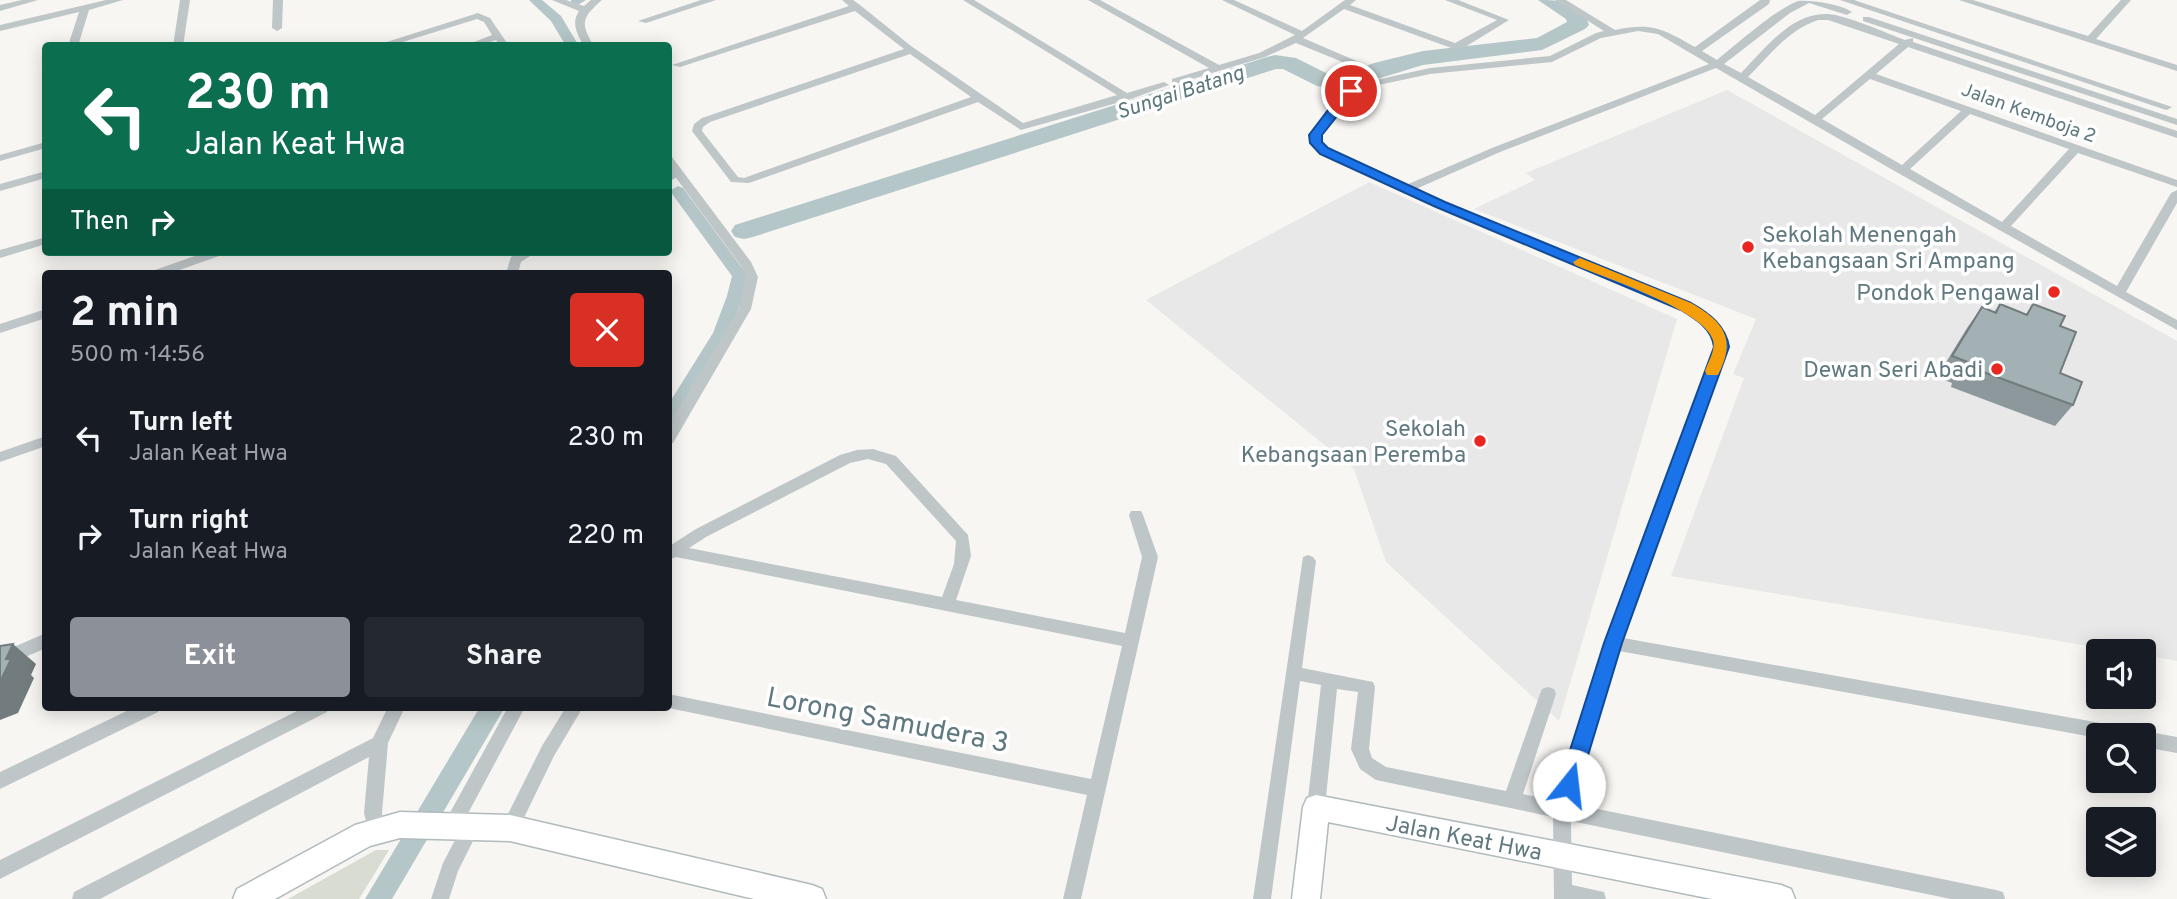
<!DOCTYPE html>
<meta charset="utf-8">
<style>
body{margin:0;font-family:Overpass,sans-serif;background:#242831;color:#f1f3f6;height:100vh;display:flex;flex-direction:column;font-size:26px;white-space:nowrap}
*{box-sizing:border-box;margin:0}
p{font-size:23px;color:#9ea1a6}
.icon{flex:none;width:38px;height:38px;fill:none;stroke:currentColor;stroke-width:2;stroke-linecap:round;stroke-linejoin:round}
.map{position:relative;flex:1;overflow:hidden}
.side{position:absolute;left:42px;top:270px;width:630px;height:441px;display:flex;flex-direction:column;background:#171b24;border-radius:7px;box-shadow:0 4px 18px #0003}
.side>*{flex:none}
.banner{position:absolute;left:42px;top:42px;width:630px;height:214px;border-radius:7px;box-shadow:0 4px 18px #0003;background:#0b6e4f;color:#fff;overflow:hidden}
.controls{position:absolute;left:2086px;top:639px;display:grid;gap:14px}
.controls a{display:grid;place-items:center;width:70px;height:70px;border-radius:7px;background:#171b24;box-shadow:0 4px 18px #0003;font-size:35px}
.pin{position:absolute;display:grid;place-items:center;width:60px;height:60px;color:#fff;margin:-30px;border:4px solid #fff;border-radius:50%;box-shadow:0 2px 7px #0007}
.me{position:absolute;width:77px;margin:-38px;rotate:16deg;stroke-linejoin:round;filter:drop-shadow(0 0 5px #0008)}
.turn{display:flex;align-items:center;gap:24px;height:147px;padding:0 28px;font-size:32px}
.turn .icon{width:91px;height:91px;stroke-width:2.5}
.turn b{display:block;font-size:49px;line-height:60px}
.then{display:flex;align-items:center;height:66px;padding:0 28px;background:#0003;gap:14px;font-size:26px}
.round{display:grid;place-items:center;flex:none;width:74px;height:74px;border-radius:7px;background:#242831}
.overview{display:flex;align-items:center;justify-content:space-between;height:119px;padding:0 28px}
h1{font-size:42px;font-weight:700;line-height:52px}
.cta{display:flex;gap:14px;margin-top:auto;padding:14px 28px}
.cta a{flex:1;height:80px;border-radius:7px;background:#8c9099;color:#fff;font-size:28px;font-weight:700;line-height:80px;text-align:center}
.cta a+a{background:#242831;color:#f1f3f6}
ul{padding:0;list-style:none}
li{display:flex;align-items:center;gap:21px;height:98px;padding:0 28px}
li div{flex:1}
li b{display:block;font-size:26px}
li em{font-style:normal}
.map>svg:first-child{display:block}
</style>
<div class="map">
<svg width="2177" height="899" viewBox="0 0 2177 899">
<rect width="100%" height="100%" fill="#f7f6f3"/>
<g fill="#e7e8e7">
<polygon points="1727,90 2177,341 2177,661 2144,655 2144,651 2119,651 1671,576 1744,378 1733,374 1756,319 1474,209 1535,180 1526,173"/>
<polygon points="1369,182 1677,319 1559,721 1386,562 1354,469 1146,300"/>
</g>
<polygon fill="#d8dcd2" points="376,850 389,850 359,899 288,899"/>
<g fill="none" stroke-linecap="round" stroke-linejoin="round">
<g fill="#b4c6c7" fill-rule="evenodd">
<polygon points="529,0 542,0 561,16 579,46 566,46 551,21"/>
<polygon points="571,0 586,0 576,6 572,5"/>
<polygon points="668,171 674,173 677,176 674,179 668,181"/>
<path d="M 678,186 L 683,188 L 748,276 C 737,332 705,377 675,425 L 668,427 L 668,405 L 713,333 L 727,296 L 732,276 L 670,191 Z"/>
<polygon points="480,707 505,707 392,899 365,899"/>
</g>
<path fill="#b4c6c7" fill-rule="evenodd" d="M 1538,0 C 1559,0 1583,1 1589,25 L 1585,29 L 1542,50 L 1423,65 L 1341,90 L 1317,86 L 1283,69 L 1276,69 L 753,237 L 744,239 L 735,237 L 731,231 L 735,225 L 1267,57 L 1275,55 L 1296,58 L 1330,75 L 1339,76 L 1374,63 L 1423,51 L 1537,38 L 1567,22 L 1566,19 Z"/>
<g stroke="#b1babd" stroke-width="3">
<g id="secondary">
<polygon points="1316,795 1781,885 1791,889 1795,899 1712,899 1328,822 1320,899 1292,899 1303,807 1307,798"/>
<polygon points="400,812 510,815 812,885 822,889 826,899 754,899 510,841 400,838 370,846 275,899 233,899 237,889 355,825"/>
</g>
</g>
<g fill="#bfc6c8" fill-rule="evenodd">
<polygon points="22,0 38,0 0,11 0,5"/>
<polygon points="106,0 123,0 89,10 78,46 68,46 79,12 0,31 0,25"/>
<polygon points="180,0 190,0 183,46 173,46"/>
<polygon points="273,0 283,0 282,28 277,31 272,28"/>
<path d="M 552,0 L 566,0 L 584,6 L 591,0 L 602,0 C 583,17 579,22 594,46 L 584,46 C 577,34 571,23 579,11 Z"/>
<polygon points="701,0 716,0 646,23 638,21"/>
<path d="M 842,0 L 853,0 L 860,5 L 911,46 L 1023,123 L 1117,95 L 963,0 L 974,0 L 1127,93 L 1164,82 L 1169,85 L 1131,99 L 1021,130 L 978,102 L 749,183 L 731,182 L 692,131 L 694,124 L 702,118 L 904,49 L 855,11 L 680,67 L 672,65 L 849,6 ZM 910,54 L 971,97 L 744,178 L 738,177 L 702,131 L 703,127 L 710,122 Z"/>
<polygon points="1088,0 1100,0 1219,65 1259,53 1295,35 1222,0 1234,0 1302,31 1345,0 1356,0 1350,5 1455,43 1497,20 1445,0 1458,0 1509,20 1465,47 1454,49 1344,9 1303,38 1368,66 1368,70 1362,70 1296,43 1265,57 1176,84 1172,83 1172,79 1209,68"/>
<path d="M 1555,0 L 1566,0 L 1615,30 C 1652,22 1663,29 1695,47 L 1760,0 L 1770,0 L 1769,4 L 1702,51 L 1717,60 C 1737,44 1776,9 1798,1 C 1813,0 1839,4 1852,12 L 1847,15 L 1809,3 L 1790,13 L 1724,64 L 1741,73 C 1764,50 1791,12 1828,14 C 1846,15 1886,33 1905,40 L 1913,38 L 1913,42 L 2177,131 L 2177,138 L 1908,47 L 1876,74 L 2177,180 L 2177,187 L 2078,153 L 2011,226 L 2117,286 L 2171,193 L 2177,190 L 2177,203 L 2126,292 L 2177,320 L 2177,330 L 1898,173 L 1716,68 L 1500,152 L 1416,189 L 1690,303 C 1708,314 1723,325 1727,347 L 1623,638 L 2123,727 L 2129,730 L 2132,735 L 2098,735 L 2098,738 L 1619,651 L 1573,804 L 1996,890 L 2003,892 L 2005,899 L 1951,899 L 1571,821 L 1572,885 L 1604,892 L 1606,899 L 1554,899 L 1553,817 L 1376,780 L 1360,769 L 1351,749 L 1358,692 L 1337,689 L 1325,807 L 1322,813 L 1316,815 L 1310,813 L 1307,807 L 1321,685 L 1300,681 L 1271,899 L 1253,899 L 1303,557 L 1308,555 L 1313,557 L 1316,561 L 1302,668 L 1373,682 L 1375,687 L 1369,749 L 1372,758 L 1386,767 L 1506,791 L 1540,694 L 1542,689 L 1548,687 L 1554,689 L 1556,694 L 1523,794 L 1556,801 L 1605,643 L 1715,347 C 1710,328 1698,319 1682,309 L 1402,191 L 1320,153 L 1311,143 L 1310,135 L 1338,97 L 1347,89 L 1362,83 L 1430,68 L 1550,56 L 1596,33 L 1604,31 ZM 1818,20 L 1828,20 L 1899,44 L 1815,115 L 1748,77 C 1769,56 1788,30 1818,20 ZM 1638,31 L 1658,34 L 1709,64 L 1492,148 L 1406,185 L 1328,149 L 1321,142 L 1320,135 L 1346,101 L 1355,93 L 1369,87 L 1430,74 L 1552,62 L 1601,38 ZM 1870,79 L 1961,111 L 1902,165 L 1822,119 ZM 1970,114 L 2069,149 L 2002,222 L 1910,169 Z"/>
<polygon points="1840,0 1854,0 2172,107 2167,110 2163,109"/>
<polygon points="1959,0 1973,0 2088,36 2121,0 2131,0 2096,39 2177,65 2177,71"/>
<polygon points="478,13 490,18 509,46 500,46 496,40 479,46 464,46 492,35 484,22 477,19 390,46 374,46"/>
<polygon points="1863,17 1869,17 2177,119 2177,125 1863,21"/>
<polygon points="46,142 46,148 0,161 0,155"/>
<polygon points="668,156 672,157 751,262 758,277 751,309 673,443 668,444 668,426 739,309 746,277 741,266 668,167"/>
<polygon points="46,171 46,178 0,191 0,184"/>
<polygon points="46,237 46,244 0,258 0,250"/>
<polygon points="206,252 224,252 222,255 171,273 153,273 155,270"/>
<polygon points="521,252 536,252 521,262 518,273 506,273 511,257"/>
<polygon points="46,309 46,318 0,333 0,324"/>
<polygon points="46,436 46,446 0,462 0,452"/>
<path d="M 873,449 L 896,456 L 968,535 L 971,556 L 956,600 L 1125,633 L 1142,557 L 1129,515 L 1131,511 L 1141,511 L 1143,515 L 1158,557 L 1081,899 L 1063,899 L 1087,795 L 664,707 L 668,707 L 668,694 L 1091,779 L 1122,646 L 676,557 L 668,560 L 668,547 L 696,529 L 840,455 L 857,450 ZM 868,459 L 886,464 L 956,541 L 954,564 L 942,597 L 689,548 L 706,537 L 850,463 Z"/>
<polygon points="46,633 46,648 0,668 0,653"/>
<polygon points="135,707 160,707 158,712 0,789 0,772"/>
<polygon points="305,707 329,707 327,712 0,879 0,860"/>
<polygon points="388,707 405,707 388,743 382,813 385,830 382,836 376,839 370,836 364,813 369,757 100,899 72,899 74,892 373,738"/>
<polygon points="508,707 525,707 458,832 452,835 446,832 443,826 446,820"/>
<polygon points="566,707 583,707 554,756 516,834 510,837 504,834 501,828 542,746"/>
<polygon points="2144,731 2177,737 2177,753 2144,747 2144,735 2137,735"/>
<polygon points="471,818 477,821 480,827 458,871 449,899 431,899 443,863 465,821"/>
</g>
<use href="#secondary" fill="#fff" fill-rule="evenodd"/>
</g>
<polygon fill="#8c989b" points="2000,304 2026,314 2033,304 2060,326 2060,373 2073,405 2055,426 1951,387 1952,383 1937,377 1967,328 1982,307 1994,312"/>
<polygon fill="#727c7e" points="13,644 36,664 31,675 34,678 18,713 0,720 0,682 6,659"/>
<g fill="#a3b1b4" stroke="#727c7e" stroke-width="2">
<polygon points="2000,304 2027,315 2033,304 2065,316 2060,326 2076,332 2060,373 2082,382 2073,405 1967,366 1968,362 1952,356 1982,307 1996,313"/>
<polygon points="13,644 6,659 11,659 0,682 0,646"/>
</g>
<path fill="#1a73e8" stroke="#114b97" stroke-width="2" d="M 1347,89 L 1357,91 L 1322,135 L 1322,142 L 1328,148 L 1445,202 L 1691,303 C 1709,313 1726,326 1729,347 L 1622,643 L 1579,785 L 1576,791 L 1569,794 L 1562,791 L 1559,785 L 1604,643 L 1714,347 C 1712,329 1696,319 1681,310 L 1436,207 L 1320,154 L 1310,143 L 1309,135 L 1338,97 Z"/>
<path fill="#f59e0b" d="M 1580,258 L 1691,303 C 1724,322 1737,339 1718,375 L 1707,375 L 1705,371 C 1708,362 1716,350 1713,340 C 1704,310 1605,278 1575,265 L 1573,262 Z"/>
<g fill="#ea2620" stroke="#fff" stroke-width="2.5">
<circle cx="1748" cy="247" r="7"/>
<circle cx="2054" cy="292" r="7"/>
<circle cx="1997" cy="369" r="7"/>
<circle cx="1480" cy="441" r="7"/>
</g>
<g text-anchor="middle" stroke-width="7" stroke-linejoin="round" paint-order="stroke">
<g font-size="19" fill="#607980" stroke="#fff">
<text transform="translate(2029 112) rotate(20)" y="7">Jalan Kemboja 2</text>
</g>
<g font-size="21" font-style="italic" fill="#5b787b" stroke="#fff">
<text transform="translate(1180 92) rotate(-18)" y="7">Sungai Batang</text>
</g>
<g font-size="23" fill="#607980" stroke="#fff" text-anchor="end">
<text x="1762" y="242" text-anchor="start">Sekolah Menengah<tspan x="1762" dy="26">Kebangsaan Sri Ampang</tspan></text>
<text x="2040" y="300">Pondok Pengawal</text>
<text x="1983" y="377">Dewan Seri Abadi</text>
<text x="1466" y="436">Sekolah<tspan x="1466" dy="26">Kebangsaan Peremba</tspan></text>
</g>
<g font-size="23" fill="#607980" stroke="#fff">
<text transform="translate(1464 837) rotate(11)" y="8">Jalan Keat Hwa</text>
</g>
<g font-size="28" fill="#607980" stroke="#fff">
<text transform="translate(888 719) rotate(11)" y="10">Lorong Samudera 3</text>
</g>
</g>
</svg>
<div class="controls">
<a><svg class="icon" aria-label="sound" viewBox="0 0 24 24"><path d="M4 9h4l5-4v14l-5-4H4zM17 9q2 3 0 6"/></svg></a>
<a><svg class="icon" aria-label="search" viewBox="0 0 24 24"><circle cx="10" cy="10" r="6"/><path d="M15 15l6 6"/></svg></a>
<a><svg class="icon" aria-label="layers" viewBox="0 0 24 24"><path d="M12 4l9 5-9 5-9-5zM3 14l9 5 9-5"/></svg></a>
</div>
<div class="pin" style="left:1351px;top:91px;background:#d93025"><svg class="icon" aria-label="arrive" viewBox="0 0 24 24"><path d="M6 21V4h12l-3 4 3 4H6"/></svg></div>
<svg class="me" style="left:1569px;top:785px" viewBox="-20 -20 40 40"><circle r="19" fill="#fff"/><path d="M0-13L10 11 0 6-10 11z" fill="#1a73e8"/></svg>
<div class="banner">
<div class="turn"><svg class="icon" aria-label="left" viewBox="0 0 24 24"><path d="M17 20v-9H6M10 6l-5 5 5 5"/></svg><div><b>230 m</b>Jalan Keat Hwa</div></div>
<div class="then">Then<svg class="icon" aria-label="right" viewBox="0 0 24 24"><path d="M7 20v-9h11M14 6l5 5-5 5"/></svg></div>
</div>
<section class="side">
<div class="overview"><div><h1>2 min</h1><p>500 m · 14:56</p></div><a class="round" style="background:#d93025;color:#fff"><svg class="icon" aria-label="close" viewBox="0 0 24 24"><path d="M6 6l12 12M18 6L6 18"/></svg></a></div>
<ul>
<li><svg class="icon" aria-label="left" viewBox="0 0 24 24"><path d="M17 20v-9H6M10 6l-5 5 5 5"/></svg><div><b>Turn left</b><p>Jalan Keat Hwa</p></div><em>230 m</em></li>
<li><svg class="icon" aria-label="right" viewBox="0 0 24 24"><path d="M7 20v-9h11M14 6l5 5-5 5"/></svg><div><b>Turn right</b><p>Jalan Keat Hwa</p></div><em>220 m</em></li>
</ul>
<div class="cta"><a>Exit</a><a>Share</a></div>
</section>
</div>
